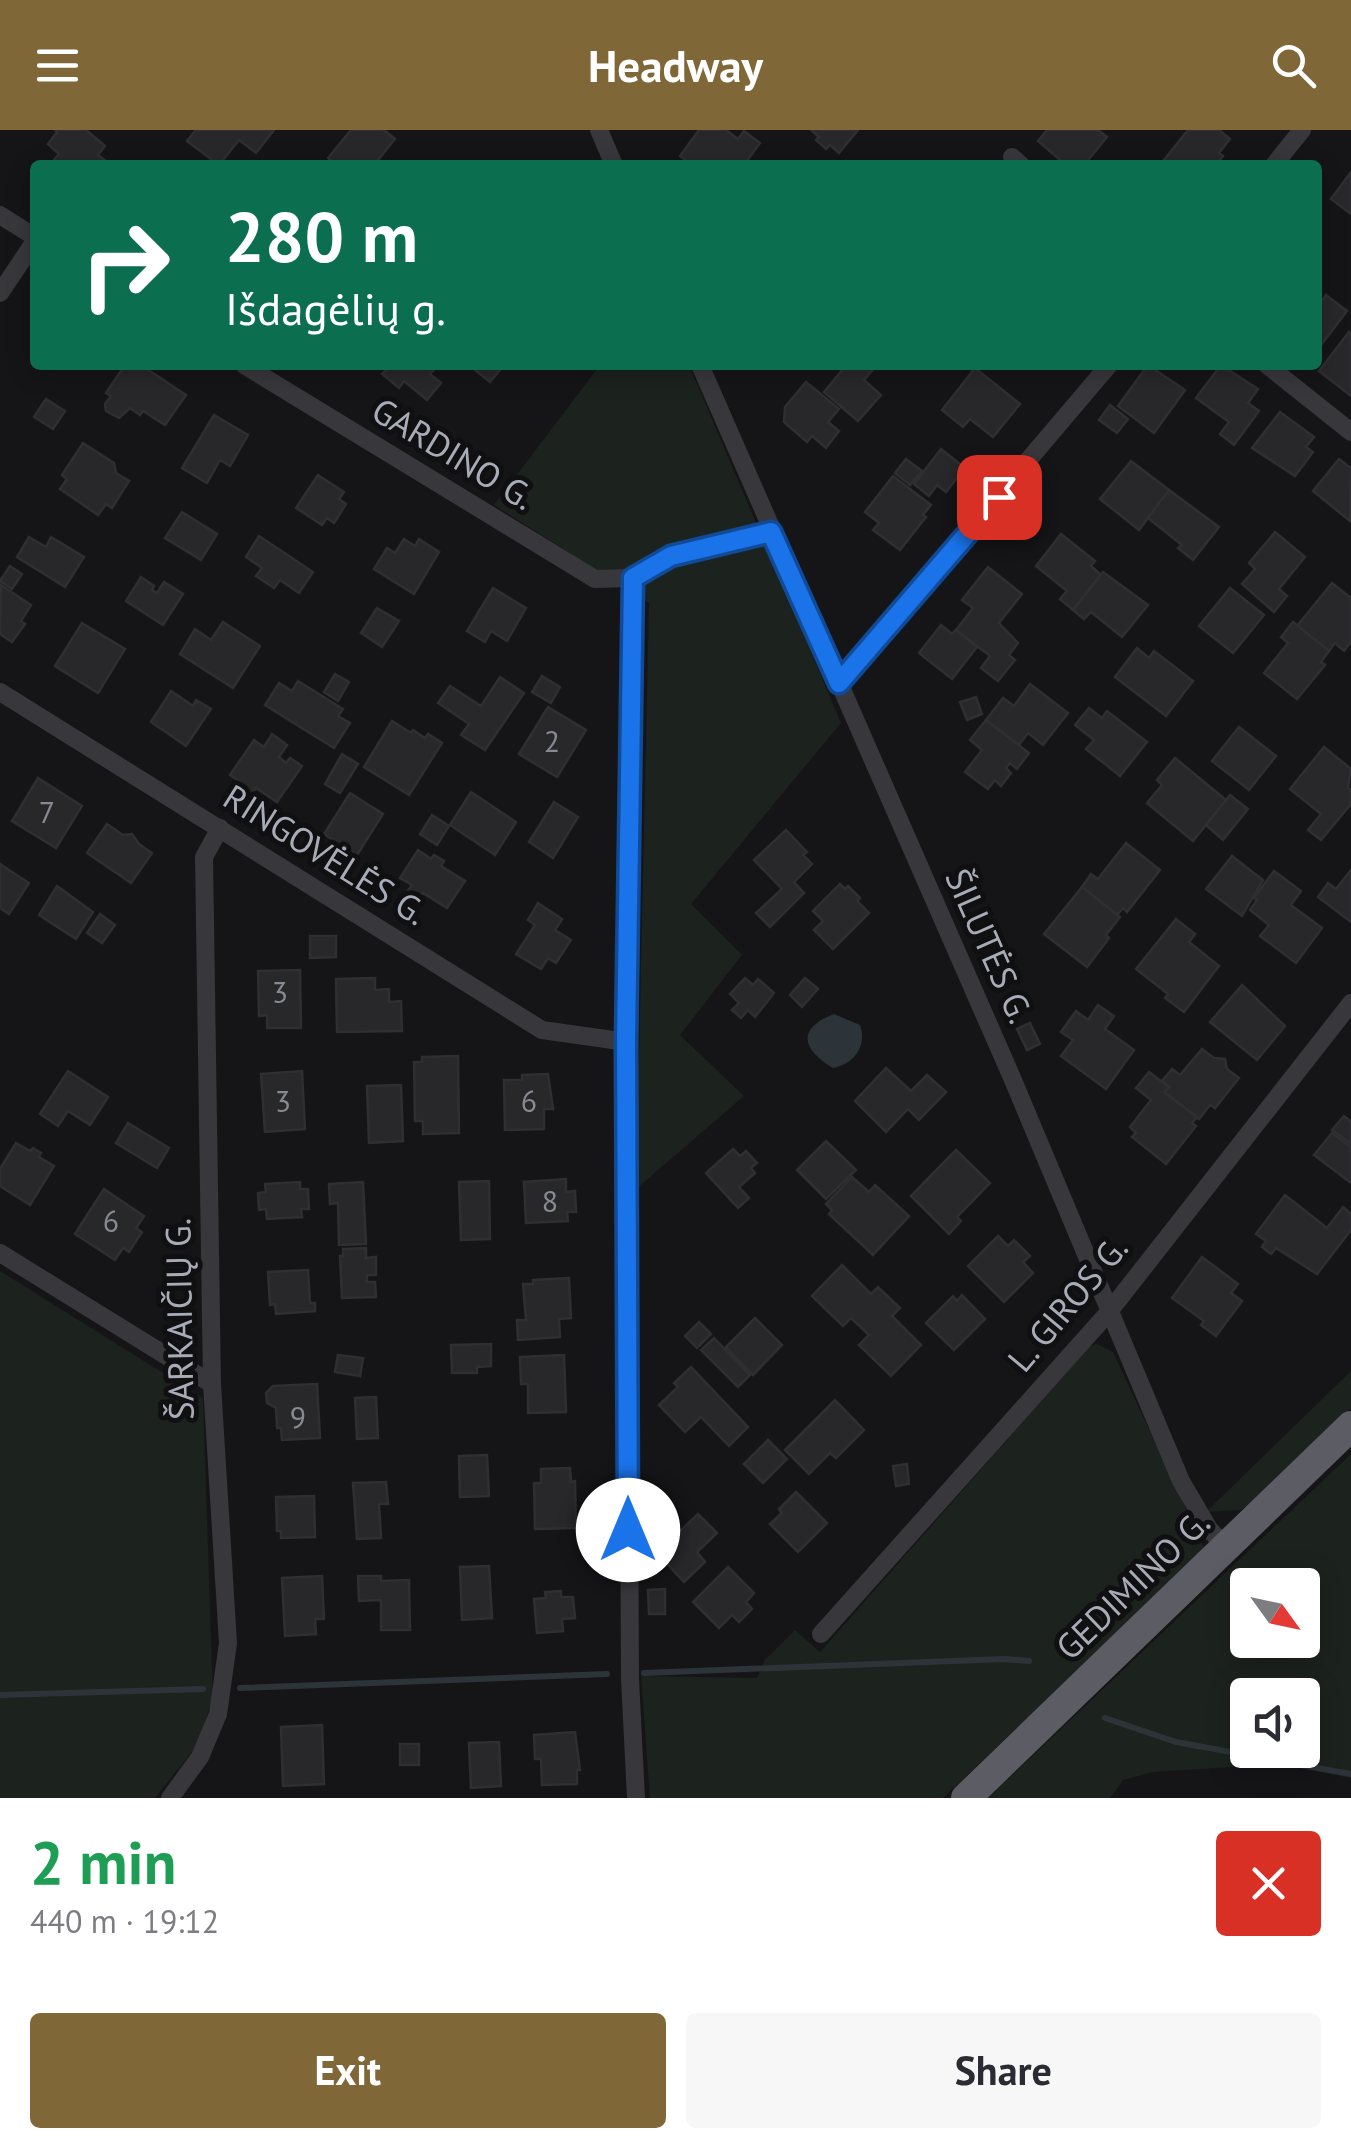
<!DOCTYPE html>
<meta charset="utf-8">
<style>
body{margin:0;font-family:"PT Sans",sans-serif;background:#f7f7f7;color:#2b2b33;height:100vh;display:flex;flex-direction:column;font-size:38px;white-space:nowrap}
*{box-sizing:border-box;margin:0}
p{font-size:32px;color:#7c7c81}
.icon{flex:none;width:55px;height:55px;fill:none;stroke:currentColor;stroke-width:2;stroke-linecap:round;stroke-linejoin:round}
.map{position:relative;height:1668px;overflow:hidden}
.panel{display:flex;flex-direction:column;background:#fff;flex:1}
.panel>*{flex:none}
.top-card{position:absolute;left:30px;top:30px;width:1292px;height:210px;border-radius:10px;box-shadow:0 5px 25px #0003;background:#0b6e4f;color:#fff;overflow:hidden}
.needle{width:65px;rotate:123deg}
.fabs{position:absolute;left:1230px;top:1438px;display:grid;gap:20px}
.fabs a{display:grid;place-items:center;width:90px;height:90px;border-radius:10px;background:#fff;box-shadow:0 5px 25px #0003;font-size:50px}
.pin{position:absolute;display:grid;place-items:center;width:85px;height:85px;color:#fff;margin:-42px;border-radius:20px;box-shadow:0 5px 15px #0006}
.me{position:absolute;width:110px;margin:-55px;rotate:0deg;stroke-linejoin:round;filter:drop-shadow(0 0 8px #0008)}
.turn{display:flex;align-items:center;gap:35px;height:210px;padding:0 30px;font-size:45px}
.turn .icon{width:130px;height:130px;stroke-width:2.5}
.turn b{display:block;font-size:70px;line-height:85px}
.round{display:grid;place-items:center;flex:none;width:105px;height:105px;border-radius:10px;background:#f7f7f7}
.summary{display:flex;align-items:center;justify-content:space-between;height:170px;padding:0 30px}
h1{font-size:60px;font-weight:700;line-height:75px;color:#1e9e55}
.cta{display:flex;gap:20px;margin-top:auto;padding:20px 30px}
.cta a{flex:1;height:115px;border-radius:10px;background:#806737;color:#fff;font-size:40px;font-weight:700;line-height:115px;text-align:center}
.cta a+a{background:#f7f7f7;color:#2b2b33}
header{display:flex;justify-content:space-between;align-items:center;height:130px;padding:0 30px;background:#806737;color:#fff;font-size:45px;font-weight:700}
.map>svg:first-child{display:block}
</style>
<header><svg class="icon" aria-label="menu" viewBox="0 0 24 24"><path d="M4 6h16M4 12h16M4 18h16"/></svg>Headway<svg class="icon" aria-label="search" viewBox="0 0 24 24"><circle cx="10" cy="10" r="6"/><path d="M15 15l6 6"/></svg></header>
<div class="map">
<svg width="1351" height="1668" viewBox="0 0 1351 1668">
<rect width="100%" height="100%" fill="#151517"/>
<g fill="#1c221d" fill-rule="evenodd">
<polygon points="600,235 689,235 841,593 691,774 742,825 680,905 744,966 636,1059 649,473 494,375"/>
<polygon points="0,1141 203,1268 213,1568 196,1617 155,1668 0,1668"/>
<polygon points="1097,1214 1113,1222 1205,1420 943,1668 650,1668 641,1546 757,1548 765,1530 795,1500 820,1522 1090,1216"/>
<polygon points="1351,1241 1351,1278 1262,1365 1241,1380 1206,1382"/>
<path d="M 1351,1324 L 1351,1648 L 1279,1634 L 1153,1642 L 1123,1650 L 1110,1668 L 988,1668 ZM 1248,1455 L 1302,1455 L 1302,1510 L 1248,1510 ZM 1248,1565 L 1302,1565 L 1302,1620 L 1248,1620 Z"/>
</g>
<path fill="#2c343a" d="M 834,884 L 860,895 C 867,916 855,933 833,938 C 803,920 795,899 834,884 Z"/>
<g fill="none" stroke-linecap="round" stroke-linejoin="round">
<g stroke="#2c343a" stroke-width="6">
<polyline points="644,1543 1004,1529 1029,1531"/>
<polyline points="240,1558 607,1544"/>
<polyline points="0,1565 203,1559"/>
<polyline points="1105,1588 1176,1612 1351,1644"/>
</g>
</g>
<g fill="#28282b" stroke="#2f2f33" stroke-width="2.5">
<polygon points="55,0 86,0 105,16 98,25 111,35 70,32 61,35 54,30 59,24 48,14 57,2"/>
<polygon points="196,0 274,0 256,23 239,10 219,35 187,11"/>
<polygon points="351,0 384,0 395,9 374,35 337,35 328,28"/>
<polygon points="699,0 726,0 738,9 744,1 760,13 744,35 692,35 680,26"/>
<polygon points="811,0 858,0 839,23 830,15 826,19 816,10 819,7"/>
<polygon points="1047,0 1098,0 1107,7 1084,35 1066,35 1038,11"/>
<polygon points="1188,0 1219,0 1230,9 1219,23 1223,26 1216,35 1170,35 1164,30"/>
<polygon points="1351,42 1351,84 1331,69"/>
<polygon points="1326,165 1347,181 1321,215 1318,212 1318,176"/>
<polygon points="1349,202 1351,204 1351,266 1319,241"/>
<polygon points="125,235 141,235 186,265 165,295 143,281 140,285 130,278 119,288 106,281 105,274 111,266 106,263"/>
<polygon points="382,235 438,235 430,244 441,253 427,270 404,251 399,258 382,244 387,239"/>
<polygon points="469,235 504,235 490,252"/>
<polygon points="838,235 877,235 864,250 881,265 858,291 824,262 843,239"/>
<polygon points="1148,235 1185,260 1154,303 1118,276"/>
<polygon points="1221,235 1258,259 1248,273 1259,281 1234,315 1220,304 1229,292 1196,268"/>
<polygon points="975,238 1020,274 993,307 970,289 963,297 942,280"/>
<polygon points="806,252 839,279 828,292 839,301 826,318 812,306 807,312 784,292 785,277"/>
<polygon points="46,269 65,281 53,299 34,287"/>
<polygon points="1110,275 1128,289 1117,303 1099,290"/>
<polygon points="1280,282 1314,307 1306,317 1313,322 1295,346 1252,318"/>
<polygon points="214,285 248,305 230,336 220,330 207,353 182,338"/>
<polygon points="83,313 114,333 116,343 129,351 112,378 106,374 98,385 60,359 67,349 62,345"/>
<polygon points="941,319 965,338 946,362 937,355 929,366 914,354"/>
<polygon points="906,329 922,341 910,355 895,343"/>
<polygon points="1339,329 1351,338 1350,391 1313,361"/>
<polygon points="1131,331 1169,360 1139,400 1100,369"/>
<polygon points="318,345 344,362 339,369 346,374 334,393 327,388 322,395 296,378"/>
<polygon points="893,346 931,375 923,385 926,387 900,420 873,400 879,393 865,382"/>
<polygon points="1169,360 1219,397 1193,430 1178,418 1182,415 1148,388"/>
<polygon points="182,382 217,404 201,430 165,408"/>
<polygon points="1275,402 1305,427 1279,459 1287,466 1274,482 1242,454 1255,439 1249,433"/>
<polygon points="1061,404 1095,431 1091,436 1101,445 1073,480 1060,469 1067,461 1036,436"/>
<polygon points="259,406 313,442 299,463 280,450 274,458 256,446 262,438 246,427"/>
<polygon points="29,407 46,417 51,407 84,427 65,457 17,427"/>
<polygon points="404,409 415,416 419,409 439,422 414,464 374,439 387,418 395,423"/>
<polygon points="10,436 22,444 12,459 0,451"/>
<polygon points="988,437 1022,464 999,493 1018,513 1009,525 1015,530 998,551 981,538 990,526 956,500 973,478 962,470"/>
<polygon points="1103,442 1148,475 1122,507 1091,482 1084,489 1073,480"/>
<polygon points="141,447 154,456 152,460 157,463 164,452 183,464 163,495 126,471"/>
<polygon points="1332,453 1351,468 1351,512 1344,521 1335,513 1329,521 1297,496"/>
<polygon points="1,455 31,475 21,491 25,494 12,512 0,504"/>
<polygon points="493,458 526,478 507,511 491,501 485,512 467,501"/>
<polygon points="1230,458 1264,485 1233,523 1199,496"/>
<polygon points="377,478 399,491 382,517 361,503"/>
<polygon points="223,492 260,516 233,558 180,524 195,499 211,510"/>
<polygon points="1293,492 1329,521 1321,532 1325,535 1297,569 1264,543 1288,513 1281,507"/>
<polygon points="82,493 125,519 98,563 55,536"/>
<polygon points="941,495 952,504 956,500 977,517 952,549 919,523"/>
<polygon points="1137,518 1149,528 1154,521 1193,551 1166,586 1115,547"/>
<polygon points="335,544 349,552 338,571 324,562"/>
<polygon points="542,546 560,557 551,573 532,562"/>
<polygon points="500,547 524,563 485,620 461,605 469,594 438,573 450,556 481,576"/>
<polygon points="298,551 343,579 338,586 350,593 334,618 265,575 279,553 292,561"/>
<polygon points="1030,554 1068,583 1043,615 1028,603 1019,615 986,590 1003,568 1014,576"/>
<polygon points="171,561 193,576 196,570 211,579 186,616 151,592"/>
<polygon points="976,567 982,584 967,590 960,572"/>
<polygon points="548,577 586,600 557,647 519,624"/>
<polygon points="1089,578 1102,588 1107,581 1147,612 1120,646 1086,619 1094,610 1075,595"/>
<polygon points="986,590 1029,623 1017,639 1010,633 1006,638 1011,643 1001,656 995,650 988,659 965,642 982,620 970,610"/>
<polygon points="392,591 411,603 413,600 425,608 428,604 442,613 409,665 364,637"/>
<polygon points="1239,597 1276,626 1249,660 1212,631"/>
<polygon points="272,604 287,615 279,627 286,633 290,628 302,636 277,672 256,658 250,666 236,657 239,651 230,645 254,610 264,617"/>
<polygon points="1324,617 1351,639 1348,658 1351,660 1351,674 1321,710 1308,700 1321,684 1290,659"/>
<polygon points="342,624 358,634 340,663 325,654"/>
<polygon points="1175,628 1226,670 1193,711 1147,673 1162,655 1157,650"/>
<polygon points="38,648 82,676 56,718 12,691"/>
<polygon points="471,662 516,692 495,725 450,695"/>
<polygon points="350,663 383,684 357,725 324,704"/>
<polygon points="1230,665 1248,679 1223,710 1206,695"/>
<polygon points="554,672 578,687 553,728 529,712"/>
<polygon points="432,685 449,696 437,715 420,704"/>
<polygon points="107,694 123,705 132,704 139,714 152,723 131,753 87,723"/>
<polygon points="786,700 807,722 803,725 812,734 794,752 804,763 770,797 756,783 782,759 754,730"/>
<polygon points="1126,713 1160,740 1127,782 1123,778 1117,785 1082,757 1091,744 1098,749"/>
<polygon points="418,720 431,729 434,725 444,731 441,736 465,751 447,778 423,763 419,770 407,762 412,755 400,748"/>
<polygon points="1232,726 1263,750 1242,786 1206,759"/>
<polygon points="0,734 29,753 9,784 0,778"/>
<polygon points="1351,740 1351,792 1318,767 1328,753 1336,759"/>
<polygon points="1274,741 1301,761 1291,775 1322,798 1296,833 1260,806 1269,795 1250,780 1257,770 1254,768"/>
<polygon points="840,754 845,759 848,756 860,768 857,771 869,783 833,819 814,800 823,791 813,781"/>
<polygon points="57,756 93,782 76,809 39,785"/>
<polygon points="1082,757 1120,787 1106,805 1109,808 1087,837 1044,804"/>
<polygon points="538,773 562,789 555,800 571,810 556,833 548,828 541,839 516,824 535,795 528,790"/>
<polygon points="100,784 115,795 102,813 87,803"/>
<polygon points="1176,789 1195,804 1189,812 1219,836 1184,882 1165,868 1168,864 1136,839"/>
<polygon points="310,806 336,806 336,827 310,828"/>
<polygon points="300,840 301,898 267,898 267,885 259,886 258,841"/>
<polygon points="375,848 375,860 389,859 389,872 401,871 402,901 337,902 336,849"/>
<polygon points="745,848 753,855 758,849 774,863 755,887 748,880 741,888 732,880 739,873 730,864"/>
<polygon points="805,848 818,859 802,877 790,865"/>
<polygon points="1242,855 1285,896 1257,930 1210,892"/>
<polygon points="1098,875 1114,886 1105,899 1134,920 1106,959 1061,926 1073,910 1061,902 1076,881 1088,890"/>
<polygon points="1030,893 1040,914 1027,920 1017,899"/>
<polygon points="1202,919 1214,928 1225,929 1227,939 1239,948 1215,978 1210,975 1199,989 1164,962 1169,957 1162,951 1172,939 1180,945"/>
<polygon points="458,926 459,1003 423,1004 423,991 415,991 414,932 422,932 422,927"/>
<polygon points="886,938 911,961 927,945 946,962 919,990 908,979 886,1002 855,971"/>
<polygon points="68,941 108,967 90,995 68,981 58,996 40,984"/>
<polygon points="302,941 305,999 265,1002 261,944"/>
<polygon points="1149,942 1169,957 1164,962 1197,987 1192,993 1196,996 1166,1034 1132,1007 1136,1003 1130,997 1151,970 1136,958"/>
<polygon points="548,944 553,979 544,979 544,999 505,1000 504,950 522,950 522,945"/>
<polygon points="401,955 403,1011 369,1013 367,956"/>
<polygon points="1344,986 1351,992 1351,1014 1332,1000"/>
<polygon points="128,993 169,1018 157,1038 116,1013"/>
<polygon points="1332,1003 1351,1017 1351,1053 1314,1025"/>
<polygon points="826,1011 856,1040 826,1069 797,1040"/>
<polygon points="16,1013 30,1021 33,1018 41,1023 39,1027 54,1036 30,1075 0,1056 0,1039"/>
<polygon points="733,1019 740,1026 746,1021 757,1033 751,1038 755,1043 739,1057 749,1068 738,1078 706,1043"/>
<polygon points="956,1020 990,1053 957,1087 961,1091 949,1104 911,1066"/>
<polygon points="852,1047 869,1062 875,1055 909,1086 873,1125 829,1084 832,1080 826,1074"/>
<polygon points="566,1049 566,1062 575,1061 576,1082 567,1082 568,1091 526,1093 524,1052"/>
<polygon points="489,1051 490,1109 461,1110 459,1052"/>
<polygon points="300,1052 300,1059 308,1059 309,1079 301,1079 302,1087 267,1089 266,1079 259,1080 258,1063 266,1062 265,1054"/>
<polygon points="363,1052 366,1114 339,1115 338,1073 330,1074 329,1054"/>
<polygon points="104,1059 144,1086 136,1098 142,1102 129,1122 123,1118 115,1130 75,1104"/>
<polygon points="1285,1065 1327,1098 1343,1077 1351,1084 1351,1100 1317,1144 1276,1118 1271,1124 1262,1117 1266,1111 1256,1104"/>
<polygon points="998,1106 1008,1116 1014,1110 1030,1126 1023,1132 1033,1143 1004,1172 968,1136"/>
<polygon points="366,1118 366,1128 376,1127 376,1145 367,1145 367,1152 375,1152 376,1167 342,1168 340,1126 343,1126 343,1119"/>
<polygon points="1202,1127 1238,1154 1231,1163 1242,1171 1216,1206 1201,1195 1204,1191 1172,1168"/>
<polygon points="842,1135 871,1164 878,1157 900,1178 892,1186 921,1215 891,1246 859,1215 869,1205 851,1188 843,1196 812,1166"/>
<polygon points="308,1140 310,1173 315,1173 315,1181 276,1184 275,1174 270,1175 268,1142"/>
<polygon points="569,1148 571,1188 559,1189 560,1207 518,1210 517,1190 526,1190 523,1154 533,1154 533,1150"/>
<polygon points="962,1165 985,1189 954,1220 926,1193 953,1166 957,1171"/>
<polygon points="755,1188 782,1215 753,1245 726,1217"/>
<polygon points="699,1192 711,1204 697,1218 685,1206"/>
<polygon points="714,1208 750,1245 738,1257 701,1220"/>
<polygon points="491,1214 491,1236 477,1237 477,1243 452,1243 451,1215"/>
<polygon points="338,1225 363,1228 360,1246 335,1242"/>
<polygon points="564,1225 566,1282 528,1283 528,1254 521,1254 520,1227"/>
<polygon points="691,1237 748,1297 729,1316 701,1287 685,1302 659,1275 678,1257 674,1253"/>
<polygon points="317,1254 320,1308 282,1310 281,1298 277,1298 276,1278 267,1273 266,1263 273,1256"/>
<polygon points="376,1267 378,1308 357,1309 355,1268"/>
<polygon points="835,1270 864,1300 836,1328 830,1323 809,1344 785,1320"/>
<polygon points="768,1310 787,1329 763,1353 744,1334"/>
<polygon points="487,1325 489,1366 460,1367 459,1326"/>
<polygon points="907,1334 909,1354 896,1356 893,1336"/>
<polygon points="570,1338 571,1352 575,1351 576,1398 535,1399 534,1353 541,1353 541,1339"/>
<polygon points="386,1352 388,1374 379,1374 381,1408 357,1409 353,1353"/>
<polygon points="796,1362 827,1393 798,1422 770,1394 782,1383 779,1379"/>
<polygon points="314,1366 315,1407 281,1408 281,1401 277,1401 276,1367"/>
<polygon points="698,1384 717,1403 697,1422 705,1432 684,1452 657,1423"/>
<polygon points="489,1436 492,1488 462,1490 460,1437"/>
<polygon points="728,1437 754,1463 746,1472 752,1479 739,1492 732,1485 719,1498 693,1472"/>
<polygon points="322,1446 324,1489 315,1489 316,1504 285,1506 282,1448"/>
<polygon points="358,1446 381,1446 381,1451 409,1450 410,1500 381,1500 381,1470 359,1471"/>
<polygon points="665,1459 665,1484 649,1484 648,1460"/>
<polygon points="561,1461 561,1467 573,1467 575,1488 562,1489 563,1501 537,1503 534,1469 546,1468 545,1462"/>
<polygon points="322,1595 324,1654 283,1656 281,1597"/>
<polygon points="575,1602 580,1640 577,1640 577,1654 542,1655 541,1629 535,1629 534,1605"/>
<polygon points="499,1612 501,1656 471,1658 469,1613"/>
<rect x="400" y="1614" width="19" height="21"/>
</g>
<g fill="none" stroke-linecap="round" stroke-linejoin="round">
<g stroke="#37373c" stroke-width="18">
<polyline points="599,0 614,35"/>
<polyline points="1012,27 1021,35"/>
<polyline points="1274,35 1302,0"/>
<polyline points="0,85 35,107"/>
<polyline points="0,163 35,111"/>
<polyline points="244,235 595,449 633,448"/>
<polyline points="700,235 1013,950 1181,1351 1209,1399 1226,1417"/>
<polyline points="1267,235 1351,302"/>
<polyline points="839,553 1109,235"/>
<polyline points="0,562 542,900 627,912"/>
<polyline points="0,1123 212,1254"/>
<polyline points="821,1504 1108,1183 1351,873"/>
<polyline points="170,1668 200,1627 218,1584 228,1513 212,1254 204,727 220,698"/>
<polyline points="636,1668 630,1549 627,912 633,448 671,426 771,402"/>
</g>
<polyline stroke="#5b5c64" stroke-width="30" points="966,1668 1351,1296"/>
</g>
<g fill="none" stroke-linecap="round" stroke-linejoin="round">
<g stroke="#114b97" stroke-width="25">
<polyline id="route" points="628,1400 626,912 633,448 671,426 771,402 839,553 999,367"/>
</g>
<use href="#route" stroke="#1a73e8" stroke-width="18"/>
</g>
<g text-anchor="middle" stroke-width="10" stroke-linejoin="round" paint-order="stroke">
<g font-size="30" fill="#878a92">
<text x="552" y="622">2</text>
<text x="47" y="693">7</text>
<text x="280" y="873">3</text>
<text x="283" y="982">3</text>
<text x="529" y="982">6</text>
<text x="550" y="1082">8</text>
<text x="111" y="1102">6</text>
<text x="298" y="1298">9</text>
</g>
<g font-size="35" fill="#a8acb6" stroke="#101012">
<text transform="translate(453 324) rotate(31)" y="12">GARDINO G.</text>
<text transform="translate(325 725) rotate(32)" y="12">RINGOVĖLĖS G.</text>
<text transform="translate(989 816) rotate(66)" y="12">ŠILUTĖS G.</text>
<text transform="translate(1068 1174) rotate(-50)" y="12">L. GIROS G.</text>
<text transform="translate(180 1189) rotate(-91)" y="12">ŠARKAIČIŲ G.</text>
<text transform="translate(1133 1455) rotate(-44)" y="12">GEDIMINO G.</text>
</g>
</g>
</svg>
<div class="fabs">
<a><svg class="needle" viewBox="-14 -14 28 28"><path d="M0-13l5 13h-10z" fill="#e53935"/><path d="M0 13l5-13h-10z" fill="#7c7c81"/></svg></a>
<a><svg class="icon" aria-label="sound" viewBox="0 0 24 24"><path d="M4 9h4l5-4v14l-5-4H4zM17 9q2 3 0 6"/></svg></a>
</div>
<div class="pin" style="left:999px;top:367px;background:#d93025"><svg class="icon" aria-label="arrive" viewBox="0 0 24 24"><path d="M6 21V4h12l-3 4 3 4H6"/></svg></div>
<svg class="me" style="left:628px;top:1400px" viewBox="-20 -20 40 40"><circle r="19" fill="#fff"/><path d="M0-13L10 11 0 6-10 11z" fill="#1a73e8"/></svg>
<div class="top-card">
<div class="turn"><svg class="icon" aria-label="right" viewBox="0 0 24 24"><path d="M7 20v-9h11M14 6l5 5-5 5"/></svg><div><b>280 m</b>Išdagėlių g.</div></div>
</div>
</div>
<section class="panel">
<div class="summary"><div><h1>2 min</h1><p>440 m · 19:12</p></div><a class="round" style="background:#d93025;color:#fff"><svg class="icon" aria-label="close" viewBox="0 0 24 24"><path d="M6 6l12 12M18 6L6 18"/></svg></a></div>
<div class="cta"><a>Exit</a><a>Share</a></div>
</section>
